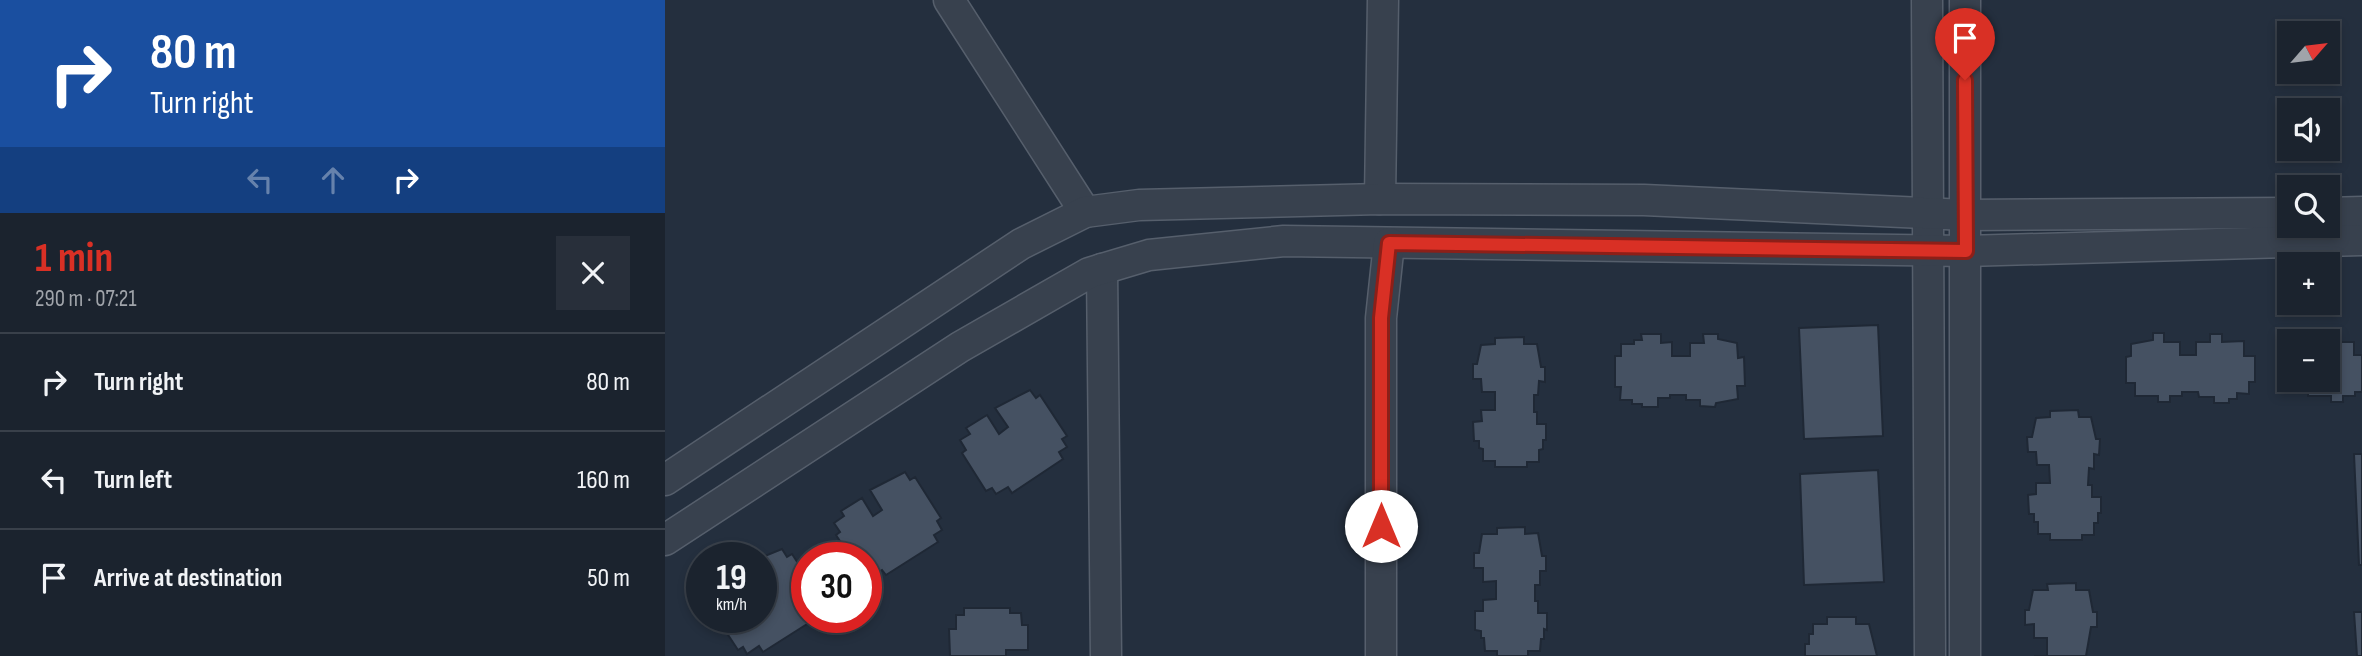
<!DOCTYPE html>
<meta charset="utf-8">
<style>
body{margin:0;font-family:"Sofia Sans Condensed",sans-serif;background:#282f3a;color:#f1f3f6;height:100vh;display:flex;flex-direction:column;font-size:26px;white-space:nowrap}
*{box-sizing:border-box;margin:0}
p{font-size:23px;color:#a0a4aa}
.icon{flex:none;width:38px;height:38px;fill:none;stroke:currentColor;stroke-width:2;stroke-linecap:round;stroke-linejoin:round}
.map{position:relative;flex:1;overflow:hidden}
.panel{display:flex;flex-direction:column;background:#1b232e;width:665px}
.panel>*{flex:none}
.top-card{background:#1a4fa0;color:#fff;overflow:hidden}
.needle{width:46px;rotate:62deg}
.fabs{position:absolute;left:1612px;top:21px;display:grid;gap:14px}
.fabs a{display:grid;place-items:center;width:63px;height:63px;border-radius:0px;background:#1b232e;box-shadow:0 4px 10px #0003,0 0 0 2px #39404a;font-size:35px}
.speed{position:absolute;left:21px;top:542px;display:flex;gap:14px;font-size:35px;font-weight:700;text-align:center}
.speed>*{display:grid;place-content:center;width:91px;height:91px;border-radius:50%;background:#1b232e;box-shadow:0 4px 10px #0003,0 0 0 2px #39404a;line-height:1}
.speed small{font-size:18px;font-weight:400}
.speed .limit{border:10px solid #d22;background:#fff;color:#111}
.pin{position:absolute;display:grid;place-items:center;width:60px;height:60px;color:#fff;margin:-72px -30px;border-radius:50% 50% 50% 0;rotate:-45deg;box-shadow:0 0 7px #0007}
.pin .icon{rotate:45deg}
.me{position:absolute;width:77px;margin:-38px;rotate:0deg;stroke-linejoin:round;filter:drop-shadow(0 0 5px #0008)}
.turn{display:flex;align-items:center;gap:24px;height:147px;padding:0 35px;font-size:32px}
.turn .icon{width:91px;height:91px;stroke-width:2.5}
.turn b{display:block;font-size:49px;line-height:60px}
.lanes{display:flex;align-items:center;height:66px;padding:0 35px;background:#0003;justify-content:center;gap:35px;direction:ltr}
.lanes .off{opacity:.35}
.round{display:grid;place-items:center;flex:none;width:74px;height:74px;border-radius:0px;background:#282f3a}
.summary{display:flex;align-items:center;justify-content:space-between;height:119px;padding:0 35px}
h1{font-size:42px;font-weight:700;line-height:52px;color:#d93025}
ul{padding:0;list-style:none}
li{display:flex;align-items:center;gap:21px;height:98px;padding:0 35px;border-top:2px solid #39404a}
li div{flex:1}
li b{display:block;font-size:26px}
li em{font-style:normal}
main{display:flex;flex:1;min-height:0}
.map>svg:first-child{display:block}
</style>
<main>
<section class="panel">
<div class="top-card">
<div class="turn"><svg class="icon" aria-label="right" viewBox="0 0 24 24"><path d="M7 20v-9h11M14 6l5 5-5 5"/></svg><div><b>80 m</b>Turn right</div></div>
<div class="lanes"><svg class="icon off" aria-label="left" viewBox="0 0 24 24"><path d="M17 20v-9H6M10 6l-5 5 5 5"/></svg><svg class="icon off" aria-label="ahead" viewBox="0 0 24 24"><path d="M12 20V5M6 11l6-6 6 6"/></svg><svg class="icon" aria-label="right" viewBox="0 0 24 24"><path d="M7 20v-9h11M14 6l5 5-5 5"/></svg></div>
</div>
<div class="summary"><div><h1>1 min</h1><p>290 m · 07:21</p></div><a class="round"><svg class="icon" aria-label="close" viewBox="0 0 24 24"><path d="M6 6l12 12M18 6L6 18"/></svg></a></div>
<ul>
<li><svg class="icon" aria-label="right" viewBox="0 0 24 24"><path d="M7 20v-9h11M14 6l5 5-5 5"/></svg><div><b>Turn right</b></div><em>80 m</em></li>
<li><svg class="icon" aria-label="left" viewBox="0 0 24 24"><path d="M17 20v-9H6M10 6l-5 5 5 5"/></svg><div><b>Turn left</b></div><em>160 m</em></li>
<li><svg class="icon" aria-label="arrive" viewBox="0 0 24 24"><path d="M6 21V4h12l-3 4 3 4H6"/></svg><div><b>Arrive at destination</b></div><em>50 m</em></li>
</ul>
</section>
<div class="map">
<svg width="1697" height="656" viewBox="0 0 1697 656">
<rect width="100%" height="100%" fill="#242f3e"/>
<g fill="#455162" stroke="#1f2835" stroke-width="2">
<polygon points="1213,325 1218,436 1139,439 1134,328"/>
<polygon points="1488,333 1499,333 1499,342 1515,342 1515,355 1531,355 1531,342 1545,342 1545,334 1557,334 1557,342 1579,341 1579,356 1590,356 1590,382 1584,382 1584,394 1572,393 1572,399 1564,399 1564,403 1549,403 1549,397 1534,397 1533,392 1517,392 1517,396 1505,396 1505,402 1493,402 1493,396 1470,396 1470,383 1461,383 1461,357 1466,356 1466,344 1488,340"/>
<polygon points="1673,333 1673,342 1689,342 1689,355 1697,355 1697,392 1690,392 1690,396 1678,396 1678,402 1666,402 1666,396 1643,396 1643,383 1634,383 1634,380 1662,380 1662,341 1650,340 1661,340 1662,334"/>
<polygon points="976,334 996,334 996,343 1007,342 1007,356 1025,356 1025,343 1039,343 1038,334 1053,334 1053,339 1072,343 1073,358 1079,357 1080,386 1072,386 1073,399 1051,403 1050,407 1035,406 1035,400 1021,400 1021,395 1005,395 1005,398 993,398 993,407 977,407 977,404 967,404 967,400 955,400 956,387 950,387 950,356 956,356 956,344 969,344 969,340 977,340"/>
<polygon points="859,337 859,344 872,344 876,367 880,367 880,382 874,381 873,395 869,395 869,412 872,412 872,424 881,424 881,440 878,440 878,449 874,450 874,462 862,462 862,467 830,467 830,461 818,461 818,449 814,448 814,441 809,441 808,422 817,421 816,410 830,410 830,392 817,392 816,379 808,379 808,364 812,364 816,345 830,344 830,338"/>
<polygon points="365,390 371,398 375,395 402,436 397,439 402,447 394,452 398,459 347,493 343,487 331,494 327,488 321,491 297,453 301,450 295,440 305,434 301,428 322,415 334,434 343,427 330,408"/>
<polygon points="1413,410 1414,417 1426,417 1431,439 1435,439 1434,455 1429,454 1429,469 1424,468 1423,485 1427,485 1427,497 1436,497 1436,513 1433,513 1433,523 1429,523 1429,535 1417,535 1417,540 1385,540 1385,534 1373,534 1373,522 1369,522 1369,514 1364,514 1363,495 1371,494 1371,483 1385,483 1384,465 1372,465 1371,452 1363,452 1362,437 1367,437 1371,418 1385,417 1385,411"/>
<polygon points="1689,454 1697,454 1697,565 1694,565"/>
<polygon points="1213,470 1219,582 1139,585 1135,474"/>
<polygon points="240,472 245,480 250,477 276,518 272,521 277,530 269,535 273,542 221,575 217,570 206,577 201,571 201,558 186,558 171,535 175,532 169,523 179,516 176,511 197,498 208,516 217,510 205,490"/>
<polygon points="860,527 860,534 873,533 877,556 881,556 881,571 875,571 875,585 870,585 870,601 873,601 873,613 882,613 882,630 879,629 879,639 876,639 875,651 863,651 863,656 832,656 832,651 820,651 819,638 816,638 816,631 810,630 810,611 818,611 818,600 831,599 831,581 818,582 818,568 809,568 809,553 814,553 817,534 832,534 832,528"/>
<polygon points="117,549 122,557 127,554 142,577 142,618 150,619 98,652 94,646 82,654 78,647 73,650 52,618 96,618 95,558"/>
<polygon points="1411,583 1411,590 1424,590 1428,612 1432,612 1432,627 1426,627 1421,656 1369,656 1382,656 1382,638 1369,638 1369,624 1360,625 1360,610 1364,610 1368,590 1383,590 1382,584"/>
<polygon points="299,608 345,608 345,613 356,613 357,625 363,625 363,650 341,650 341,656 285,656 284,629 291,629 291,615 299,615"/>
<polygon points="1689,612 1697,612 1697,656 1692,656"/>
<polygon points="1162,617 1191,617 1191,624 1204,624 1212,656 1140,656 1140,644 1144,644 1144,634 1148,634 1148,624 1162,624"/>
</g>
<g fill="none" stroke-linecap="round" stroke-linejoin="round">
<g stroke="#565f6c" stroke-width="33">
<g id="minor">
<polyline points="284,0 420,212"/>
<polyline points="1262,0 1265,656"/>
<polyline points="715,199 718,0"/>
<polyline points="1662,213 1697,212"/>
<polyline points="437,269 441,656"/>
<polyline points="0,480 356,244 420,212 474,205 715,199 979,200 1301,215 1624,213"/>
<polyline points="0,540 295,347 424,273 484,255 619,241 1301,251 1697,240"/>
<polyline points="716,656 716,318 724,243"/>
<polyline points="1300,656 1300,0"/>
</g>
</g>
<use href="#minor" stroke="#38414e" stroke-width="30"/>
</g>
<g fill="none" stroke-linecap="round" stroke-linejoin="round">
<g stroke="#8d1f18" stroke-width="18">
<polyline id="route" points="716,526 716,318 724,243 1301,251 1300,80"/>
</g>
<use href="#route" stroke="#d93025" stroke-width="12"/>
</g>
</svg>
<div class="fabs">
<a><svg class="needle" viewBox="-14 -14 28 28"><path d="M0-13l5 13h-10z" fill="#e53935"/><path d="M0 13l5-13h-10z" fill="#a0a4aa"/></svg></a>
<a><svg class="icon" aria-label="sound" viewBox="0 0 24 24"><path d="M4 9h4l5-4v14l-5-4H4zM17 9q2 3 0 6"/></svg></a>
<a><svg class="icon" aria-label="search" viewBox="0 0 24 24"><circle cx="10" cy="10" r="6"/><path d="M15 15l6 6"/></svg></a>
<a>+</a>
<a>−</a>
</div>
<div class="speed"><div>19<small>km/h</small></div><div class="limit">30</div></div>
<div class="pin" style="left:1300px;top:80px;background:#d93025"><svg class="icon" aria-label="arrive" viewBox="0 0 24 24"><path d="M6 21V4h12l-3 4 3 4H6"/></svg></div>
<svg class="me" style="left:716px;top:526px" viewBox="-20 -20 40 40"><circle r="19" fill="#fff"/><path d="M0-13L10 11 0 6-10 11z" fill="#d93025"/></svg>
</div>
</main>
